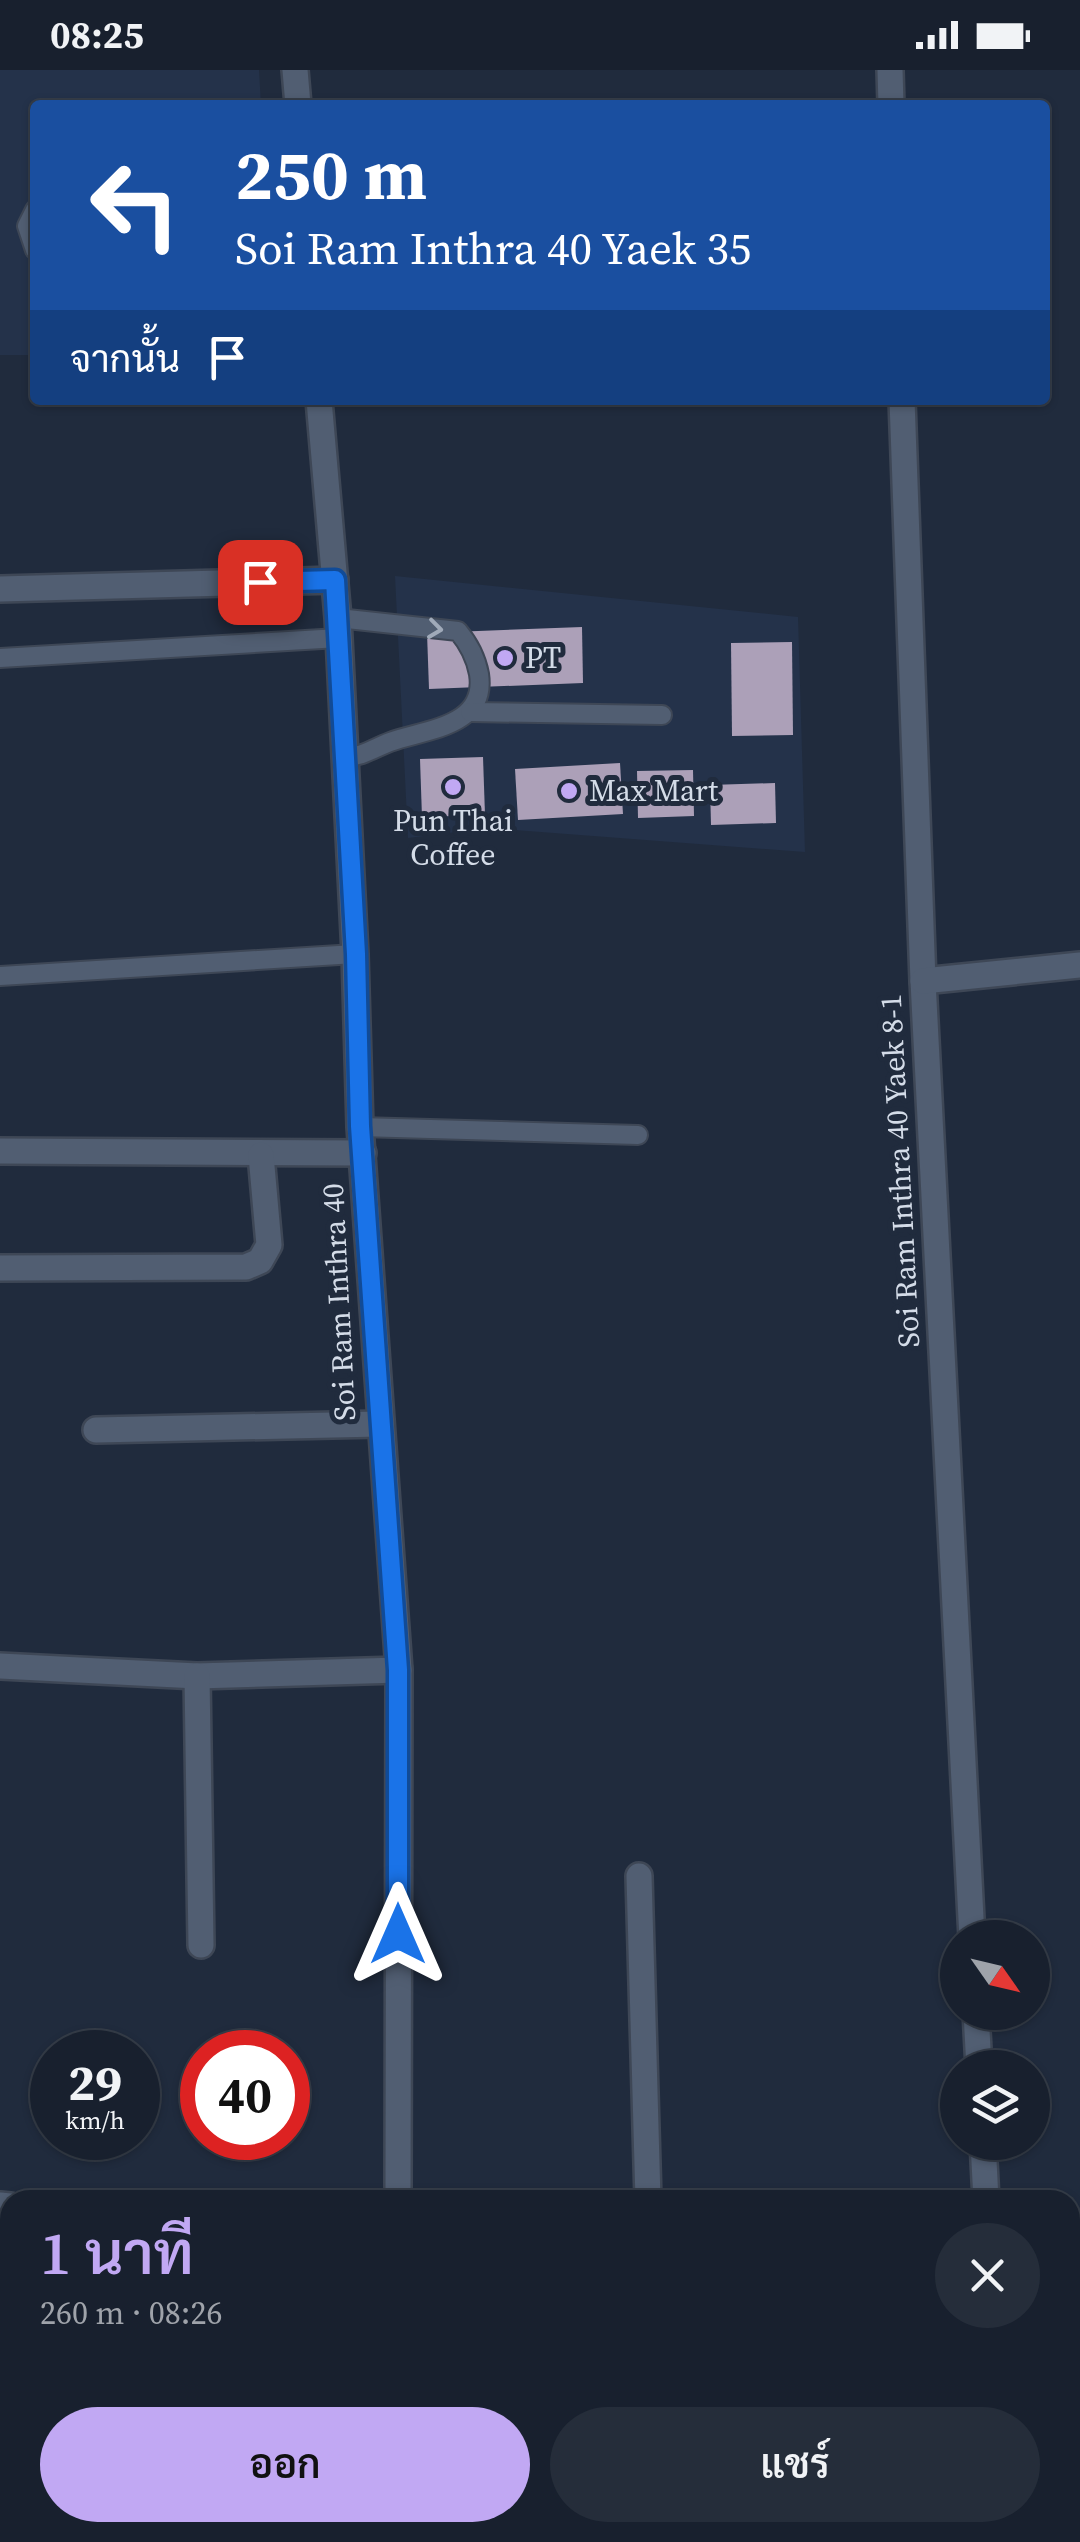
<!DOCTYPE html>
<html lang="th">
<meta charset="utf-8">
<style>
body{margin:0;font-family:"Source Serif 4",Sarabun,serif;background:#252d3a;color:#f1f3f6;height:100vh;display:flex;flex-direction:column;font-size:38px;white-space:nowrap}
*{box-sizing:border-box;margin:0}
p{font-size:32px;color:#9fa3aa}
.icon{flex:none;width:55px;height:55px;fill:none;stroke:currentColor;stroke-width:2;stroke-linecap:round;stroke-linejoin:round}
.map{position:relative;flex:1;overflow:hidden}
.details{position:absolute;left:0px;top:2120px;width:1080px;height:352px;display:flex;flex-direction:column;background:#18202e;border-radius:30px 30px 0 0;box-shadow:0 2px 8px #0004,0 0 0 2px #363e4a}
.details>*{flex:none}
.top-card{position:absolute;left:30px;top:30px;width:1020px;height:305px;border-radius:10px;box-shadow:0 2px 8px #0004,0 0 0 2px #363e4a;background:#1a4fa0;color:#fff;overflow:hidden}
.needle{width:65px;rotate:124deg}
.buttons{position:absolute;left:940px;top:1850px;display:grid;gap:20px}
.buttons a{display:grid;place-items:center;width:110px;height:110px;border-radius:50%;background:#18202e;box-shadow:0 2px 8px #0004,0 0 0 2px #363e4a;font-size:50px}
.speed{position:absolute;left:30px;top:1960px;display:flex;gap:20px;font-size:50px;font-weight:700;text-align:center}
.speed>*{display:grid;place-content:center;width:130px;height:130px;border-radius:50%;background:#18202e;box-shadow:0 2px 8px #0004,0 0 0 2px #363e4a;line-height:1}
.speed small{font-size:25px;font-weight:400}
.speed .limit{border:15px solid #d22;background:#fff;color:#111}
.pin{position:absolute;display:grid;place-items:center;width:85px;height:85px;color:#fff;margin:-42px;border-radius:20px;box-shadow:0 5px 15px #0006}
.me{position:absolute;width:110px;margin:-55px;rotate:0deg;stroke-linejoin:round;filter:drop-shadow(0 0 8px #0008)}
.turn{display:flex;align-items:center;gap:35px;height:210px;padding:0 40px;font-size:45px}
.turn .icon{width:130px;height:130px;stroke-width:2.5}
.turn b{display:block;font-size:70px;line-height:85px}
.then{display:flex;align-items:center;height:95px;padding:0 40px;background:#0003;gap:20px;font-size:38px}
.round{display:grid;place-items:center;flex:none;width:105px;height:105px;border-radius:52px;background:#252d3a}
.headline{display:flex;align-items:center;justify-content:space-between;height:170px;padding:0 40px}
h1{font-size:60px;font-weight:600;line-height:75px;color:#c1a8f3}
.action{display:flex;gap:20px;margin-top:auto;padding:20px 40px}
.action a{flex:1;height:115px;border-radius:60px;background:#c1a8f3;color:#111;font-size:40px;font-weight:600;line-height:115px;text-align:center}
.action a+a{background:#252d3a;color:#f1f3f6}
.status{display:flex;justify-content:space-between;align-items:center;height:70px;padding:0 50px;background:#18202e;direction:ltr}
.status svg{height:28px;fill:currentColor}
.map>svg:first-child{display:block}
</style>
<div class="status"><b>08:25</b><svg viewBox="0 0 49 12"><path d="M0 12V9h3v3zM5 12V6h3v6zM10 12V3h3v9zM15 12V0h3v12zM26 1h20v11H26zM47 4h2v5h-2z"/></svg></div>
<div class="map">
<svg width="1080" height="2472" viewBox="0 0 1080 2472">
<rect width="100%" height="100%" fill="#202b3d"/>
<g fill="#24324a">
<polygon points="0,0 259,0 261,35 35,35 35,285 0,285"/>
<polygon points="395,506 798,547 805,782 489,758 408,768"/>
</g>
<polygon fill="#477878" points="1070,2246 1080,2247 1080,2472 956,2472 955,2463 1070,2462"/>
<g fill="#aca0b8">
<polygon points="582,557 583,613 429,619 427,563"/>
<polygon points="792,572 793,665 732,666 731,573"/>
<polygon points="483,687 485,745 422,747 420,689"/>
<polygon points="620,693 623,744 518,750 515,699"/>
<polygon points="693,700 694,746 638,748 637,701"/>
<polygon points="775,713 776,753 711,755 710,715"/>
</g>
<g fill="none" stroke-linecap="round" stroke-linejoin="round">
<g stroke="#3e4756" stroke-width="22">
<g id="service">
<polyline points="35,140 27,156 35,180"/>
<path d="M 338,548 L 458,561 C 469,574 476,588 479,604 C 487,657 426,659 390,672 C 374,678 362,687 345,687"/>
<polyline points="0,588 339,568"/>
<polyline points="470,642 662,645"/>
<polyline points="0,906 355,884"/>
<polyline points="360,1057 638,1065"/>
<polyline points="917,2462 917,2472"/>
</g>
</g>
<g stroke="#3e4756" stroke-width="30">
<g id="minor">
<polyline points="890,0 891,35"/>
<polyline points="902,330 923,911 972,1868"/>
<polyline points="0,519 335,510"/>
<polyline points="923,911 1080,895"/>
<polyline points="0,1081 363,1083"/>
<polyline points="0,1198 246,1197 260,1191 269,1175 261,1085"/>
<polyline points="96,1360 379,1354"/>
<polyline points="0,1596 197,1606 399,1600"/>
<polyline points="197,1606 201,1875"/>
<polyline points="639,1806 648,2130"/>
<polyline points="976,1942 979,1998"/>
<polyline points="983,2072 986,2130"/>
<polyline points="0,2135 10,2136"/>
<polyline points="1070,2198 1080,2198"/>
<polyline points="0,2368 10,2368"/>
<polyline points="833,2462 835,2472"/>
<polyline points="578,2472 583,2462"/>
</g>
</g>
<g stroke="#3e4756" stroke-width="30">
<g id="tertiary">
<polyline points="295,0 298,35"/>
<polyline points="319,330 338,548 355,884 360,1057 399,1600 398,2130"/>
<polyline points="415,2462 416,2472"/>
</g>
</g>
<use href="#service" stroke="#515e72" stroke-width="18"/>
<use href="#minor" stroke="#515e72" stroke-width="25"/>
<use href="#tertiary" stroke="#515e72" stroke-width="25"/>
</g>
<defs><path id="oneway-chevron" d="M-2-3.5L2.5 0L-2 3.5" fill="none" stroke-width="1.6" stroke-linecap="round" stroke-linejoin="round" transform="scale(2.5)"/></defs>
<use stroke="#a0aab9" href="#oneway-chevron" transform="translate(435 559) rotate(7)"/>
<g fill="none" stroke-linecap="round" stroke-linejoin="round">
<g stroke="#114b97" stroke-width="25">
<polyline id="route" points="260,512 335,510 356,884 360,1056 398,1600 398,1864"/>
</g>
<use href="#route" stroke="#1a73e8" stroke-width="18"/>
</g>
<g fill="#c1a8f3" stroke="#202b3d" stroke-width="4">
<circle cx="505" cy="588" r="10"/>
<circle cx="453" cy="717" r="10"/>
<circle cx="569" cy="721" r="10"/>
</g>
<g text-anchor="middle" stroke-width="10" stroke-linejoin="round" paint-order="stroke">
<g font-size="30" fill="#d4dce8" stroke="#202b3d" text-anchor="start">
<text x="525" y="598">PT</text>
<text x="589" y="731">Max Mart</text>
<text x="453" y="761" text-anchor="middle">Pun Thai<tspan x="453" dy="34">Coffee</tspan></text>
</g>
<g font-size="30" fill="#d4dce8" stroke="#202b3d">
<text transform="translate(900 1101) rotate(-93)" y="10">Soi Ram Inthra 40 Yaek 8-1</text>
<text transform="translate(339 1232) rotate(-93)" y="10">Soi Ram Inthra 40</text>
</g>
</g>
</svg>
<div class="buttons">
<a><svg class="needle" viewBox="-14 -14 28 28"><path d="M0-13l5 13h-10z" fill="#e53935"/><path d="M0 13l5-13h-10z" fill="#9fa3aa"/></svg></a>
<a><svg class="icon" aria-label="layers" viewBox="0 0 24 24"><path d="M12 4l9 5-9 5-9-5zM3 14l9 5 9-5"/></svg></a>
</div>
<div class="speed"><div>29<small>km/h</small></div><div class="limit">40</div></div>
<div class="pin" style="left:260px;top:512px;background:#d93025"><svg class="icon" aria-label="arrive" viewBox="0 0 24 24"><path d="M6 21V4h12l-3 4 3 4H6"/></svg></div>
<svg class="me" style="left:398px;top:1864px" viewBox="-20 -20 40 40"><path d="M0-17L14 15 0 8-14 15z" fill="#1a73e8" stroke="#fff" stroke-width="4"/></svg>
<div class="top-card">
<div class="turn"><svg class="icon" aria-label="left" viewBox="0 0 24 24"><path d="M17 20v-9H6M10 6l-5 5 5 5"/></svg><div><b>250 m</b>Soi Ram Inthra 40 Yaek 35</div></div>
<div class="then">จากนั้น<svg class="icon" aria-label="arrive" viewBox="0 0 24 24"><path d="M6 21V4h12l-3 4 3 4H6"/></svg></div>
</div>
<section class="details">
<div class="headline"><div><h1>1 นาที</h1><p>260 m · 08:26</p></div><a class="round"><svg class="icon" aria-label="close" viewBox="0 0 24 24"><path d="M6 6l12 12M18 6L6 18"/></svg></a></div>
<div class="action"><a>ออก</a><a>แชร์</a></div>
</section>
</div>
